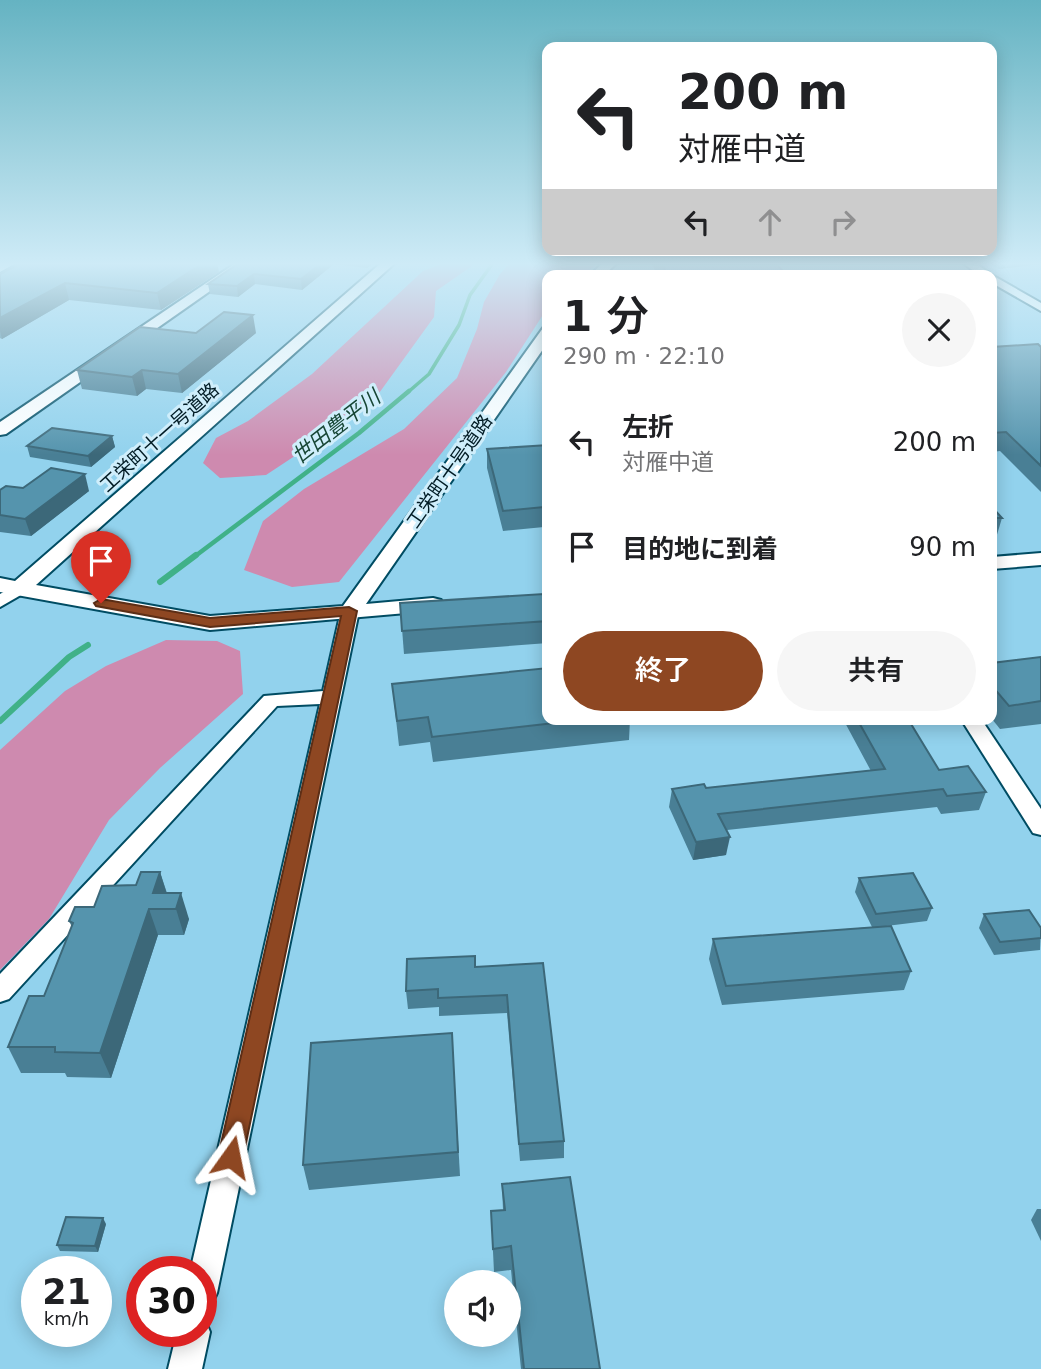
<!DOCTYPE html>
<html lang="ja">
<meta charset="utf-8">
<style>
body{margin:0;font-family:"DejaVu Sans","Noto Sans JP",sans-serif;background:#f6f6f6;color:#202124;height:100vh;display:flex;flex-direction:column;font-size:26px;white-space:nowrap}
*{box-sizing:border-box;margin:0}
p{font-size:23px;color:#757577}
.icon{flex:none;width:38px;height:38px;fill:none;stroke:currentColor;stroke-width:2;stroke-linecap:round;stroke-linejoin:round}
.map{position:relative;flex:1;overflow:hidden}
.details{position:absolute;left:542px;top:270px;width:455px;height:455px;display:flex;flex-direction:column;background:#fff;border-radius:14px;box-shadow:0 4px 18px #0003}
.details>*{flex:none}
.hud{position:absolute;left:542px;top:42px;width:455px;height:214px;border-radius:14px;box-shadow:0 4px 18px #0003;background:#fff;color:#202124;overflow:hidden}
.tools{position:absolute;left:444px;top:1270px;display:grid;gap:14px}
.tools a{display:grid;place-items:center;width:77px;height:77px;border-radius:50%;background:#fff;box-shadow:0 4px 18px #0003;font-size:35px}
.speed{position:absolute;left:21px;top:1256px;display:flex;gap:14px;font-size:35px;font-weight:700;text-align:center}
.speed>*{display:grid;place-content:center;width:91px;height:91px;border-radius:50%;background:#fff;box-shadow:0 4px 18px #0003;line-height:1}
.speed small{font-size:18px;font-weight:400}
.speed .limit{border:10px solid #d22;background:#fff;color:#111}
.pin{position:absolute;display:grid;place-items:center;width:60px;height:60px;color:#fff;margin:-72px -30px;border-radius:50% 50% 50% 0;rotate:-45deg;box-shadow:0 0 7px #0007}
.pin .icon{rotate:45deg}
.me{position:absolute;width:77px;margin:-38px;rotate:12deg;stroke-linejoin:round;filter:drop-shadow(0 0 5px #0008)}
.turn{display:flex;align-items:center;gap:24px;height:147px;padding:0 21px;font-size:32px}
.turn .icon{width:91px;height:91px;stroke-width:2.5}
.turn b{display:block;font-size:49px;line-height:60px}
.lanes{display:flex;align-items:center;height:66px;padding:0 21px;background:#0003;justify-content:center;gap:35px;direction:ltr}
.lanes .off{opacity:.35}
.round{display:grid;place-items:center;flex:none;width:74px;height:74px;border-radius:37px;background:#f6f6f6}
.summary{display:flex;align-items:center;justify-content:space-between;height:119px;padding:0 21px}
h1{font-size:42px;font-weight:600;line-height:52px}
.primary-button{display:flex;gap:14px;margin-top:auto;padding:14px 21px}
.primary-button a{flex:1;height:80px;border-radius:42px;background:#8e4722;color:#fff;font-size:28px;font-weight:600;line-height:80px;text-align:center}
.primary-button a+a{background:#f6f6f6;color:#202124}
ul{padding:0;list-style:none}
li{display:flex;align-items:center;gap:21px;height:105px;padding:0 21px}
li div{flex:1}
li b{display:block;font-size:26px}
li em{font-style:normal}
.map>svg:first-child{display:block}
</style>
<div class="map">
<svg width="1041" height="1369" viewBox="0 0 1041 1369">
<rect width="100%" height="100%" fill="#92d2ed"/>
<g fill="#ce8aaf">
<polygon points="444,263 472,263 472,266 436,291 434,317 369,407 266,475 220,478 203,463 216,438 248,421 312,374 423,271"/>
<polygon points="510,263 598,263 583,275 548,275 548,307 506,372 339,582 292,587 244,570 263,521 304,489 404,429 457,378 477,329 484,302 500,274"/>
<polygon points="166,640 217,641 240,651 243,694 160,768 109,820 49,919 0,970 0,750 65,691 106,666"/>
</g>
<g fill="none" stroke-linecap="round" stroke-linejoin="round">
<polyline stroke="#40b188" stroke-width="3.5" points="407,393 429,374 459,325 470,295 493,263"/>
<polyline stroke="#40b188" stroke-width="4.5" points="194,557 359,433 409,391"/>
<g stroke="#40b188" stroke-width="6">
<polyline points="160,582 196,555"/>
<polyline points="0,721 69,657 88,645"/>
</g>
<g stroke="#004c63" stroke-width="4">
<g id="minor">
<polygon points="963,263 975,263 992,275 979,275"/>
<polygon points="992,275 1041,303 1041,311 992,283"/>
<polygon points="20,583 26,584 29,588 26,592 0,607 0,594"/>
<polygon points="350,606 359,611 217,1293 212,1304 201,1309 201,1272 190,1272 320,704 277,706 9,999 0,1002 0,974 264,696 323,691 341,611"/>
<polygon points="961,719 981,719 1041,809 1041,835 1033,833"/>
<polygon points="201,1319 205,1320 210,1332 202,1369 168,1369 177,1332 201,1332"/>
</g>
</g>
<g stroke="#004c63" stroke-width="4">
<g id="tertiary">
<polygon points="236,263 250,263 6,434 0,435 0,422"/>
<polygon points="381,263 395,263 36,585 210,616 343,606 543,328 548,327 548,342 366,604 433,598 441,600 444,605 441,610 210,630 0,592 0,578 15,581"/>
<polygon points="603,263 617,263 604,275 590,275"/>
<polygon points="1041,553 1041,565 992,569 992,557"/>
</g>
</g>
<g stroke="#004c63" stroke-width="3">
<polygon id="primary" points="0,263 16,263 0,272"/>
</g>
<use href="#minor" fill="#fff" fill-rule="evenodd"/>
<use href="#tertiary" fill="#fff" fill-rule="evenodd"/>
<use href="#primary" fill="#fff" fill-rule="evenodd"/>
</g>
<g fill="#497f95">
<polygon points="239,263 374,263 367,268 334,264 302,290 255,284 238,297 210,294 208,284"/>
<polygon points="651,263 775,263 656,272"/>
<polygon points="988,263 1041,263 999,269"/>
<polygon points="219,272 161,310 69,300 2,339 0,338 0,274"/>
<polygon points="196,333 256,333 182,393 146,389 137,396 82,389 77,370"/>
<polygon points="992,347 1041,347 1041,492 1000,451 992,452"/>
<polygon points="112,436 115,447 91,467 30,457 27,446"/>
<polygon points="548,445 548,533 544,527 503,531 487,468 487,449"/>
<polygon points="23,488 89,491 31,536 0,532 0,490"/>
<polygon points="992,507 1002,518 996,538 992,538"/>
<polygon points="548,598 548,643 404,654 400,603"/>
<polygon points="1041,657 1041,724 1000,729 992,719 992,663"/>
<polygon points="392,684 548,719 630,719 629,740 433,762 430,742 399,746"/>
<polygon points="843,719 908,719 939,770 986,792 979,810 941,814 937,807 727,830 726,855 693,860 669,807 672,789 706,788 871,771"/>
<polygon points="160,872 167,893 189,919 184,935 158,935 111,1078 67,1077 65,1073 21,1073 8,1047 44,996 72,927 69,921 94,907"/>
<polygon points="859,878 932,908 927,921 878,927 911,971 904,990 722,1005 709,959 713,939 872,927 855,892"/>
<polygon points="984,914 1041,928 1040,950 994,955 979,928"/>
<polygon points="543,963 564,1141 564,1158 520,1161 507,1013 439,1016 439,1007 408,1009 406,991 475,967"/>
<polygon points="452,1033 460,1176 309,1190 303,1165"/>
<polygon points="502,1184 600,1369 521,1369 511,1270 494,1272 491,1211 503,1210"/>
<polygon points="1037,1209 1041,1209 1041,1241 1031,1220"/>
<polygon points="106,1224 98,1252 60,1251 57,1245"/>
</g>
<g fill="#3c6879">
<polygon points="203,263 217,263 219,272 161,310 157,293"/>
<polygon points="322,263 334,263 334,264 302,290 301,279"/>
<polygon points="367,263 374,263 367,268"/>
<polygon points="1000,263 1041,263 1041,264 999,269"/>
<polygon points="254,274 255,284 238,297 237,286"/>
<polygon points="65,283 69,300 2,339 0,331 0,318"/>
<polygon points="253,315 256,333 182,393 178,374"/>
<polygon points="142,370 146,389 137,396 132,377"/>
<polygon points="112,436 115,447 91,467 88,456"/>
<polygon points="85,474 89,491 31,536 25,519"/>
<polygon points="730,837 726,855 693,860 696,842"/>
<polygon points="160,872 168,898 153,893"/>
<polygon points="181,893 189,919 184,935 176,909"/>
<polygon points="149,909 158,935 111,1078 100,1053"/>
<polygon points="103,1218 106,1224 98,1252 95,1246"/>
</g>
<g fill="#5594ad" stroke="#3c6879" stroke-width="2">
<polygon points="21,263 203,263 157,293 65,283 0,318 0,274"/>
<polygon points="239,263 322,263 301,279 254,274 237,286 208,284"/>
<polygon points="661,263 775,263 787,275 609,275 666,272"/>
<polygon points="224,312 253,315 178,374 142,370 132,377 77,370 140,327 196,333"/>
<polygon points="1038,344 1041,347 1041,466 1006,432 992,433 992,347"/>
<polygon points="52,428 112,436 88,456 27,446"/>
<polygon points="548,445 548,513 544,507 503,511 487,449"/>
<polygon points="51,468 85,474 25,519 0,515 0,490 6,486 23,488"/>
<polygon points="992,507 1002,518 992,518"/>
<polygon points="544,594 545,599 548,598 548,621 402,631 400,603"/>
<polygon points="1041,657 1041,701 1009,706 992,686 992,663"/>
<polygon points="548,668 548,719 590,719 432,737 428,717 397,721 392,684"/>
<polygon points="857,719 908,719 939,770 968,766 986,792 947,796 943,789 718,814 730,837 696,842 672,789 704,784 706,788 885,769"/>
<polygon points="141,872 160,872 153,893 181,893 176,909 149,909 100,1053 55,1052 55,1047 8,1047 29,996 44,996 73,923 69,921 75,907 94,907 102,886 136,885"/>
<polygon points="913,873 932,908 876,914 859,878"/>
<polygon points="1029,910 1041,928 1041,938 1000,942 984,914"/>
<polygon points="891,926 911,971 726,986 713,939"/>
<polygon points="475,956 475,967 543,963 564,1141 519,1144 507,995 438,998 438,989 406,991 407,959"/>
<polygon points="452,1033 458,1152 303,1165 311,1043"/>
<polygon points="570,1177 600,1369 524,1369 511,1246 493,1249 491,1211 505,1210 502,1184"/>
<polygon points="66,1217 103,1218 95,1246 57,1245"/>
</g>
<linearGradient id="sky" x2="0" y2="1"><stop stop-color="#65b3c2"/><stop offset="0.58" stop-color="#ceebf7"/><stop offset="1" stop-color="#ceebf7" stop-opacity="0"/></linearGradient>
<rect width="1041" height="455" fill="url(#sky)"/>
<polygon fill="#8e4722" stroke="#5c2e16" stroke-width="2" points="101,599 210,618 349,607 357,611 243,1157 239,1166 231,1169 222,1166 218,1157 341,616 210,627 96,606 94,603"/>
<g text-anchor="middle" stroke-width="6" stroke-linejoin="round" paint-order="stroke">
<g font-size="19" fill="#011b24" stroke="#cfeefb">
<text transform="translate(159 437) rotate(-42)" y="7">工栄町十一号道路</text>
<text transform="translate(449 471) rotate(-55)" y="7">工栄町十号道路</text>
</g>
<g font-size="21" font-style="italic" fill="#174635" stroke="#cfeefb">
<text transform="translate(336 427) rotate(-38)" y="7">世田豊平川</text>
</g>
</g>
</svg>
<div class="tools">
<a><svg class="icon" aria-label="sound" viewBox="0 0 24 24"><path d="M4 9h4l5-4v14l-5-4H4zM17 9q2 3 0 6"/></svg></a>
</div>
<div class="speed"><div>21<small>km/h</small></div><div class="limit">30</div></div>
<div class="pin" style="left:101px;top:603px;background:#d93025"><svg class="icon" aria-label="arrive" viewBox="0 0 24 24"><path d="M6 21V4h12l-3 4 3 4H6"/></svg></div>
<svg class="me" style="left:231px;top:1157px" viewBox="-20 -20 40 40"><path d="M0-17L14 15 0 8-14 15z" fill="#8e4722" stroke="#fff" stroke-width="4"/></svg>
<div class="hud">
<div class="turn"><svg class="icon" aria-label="left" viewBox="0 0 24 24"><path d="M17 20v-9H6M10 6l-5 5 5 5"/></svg><div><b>200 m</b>対雁中道</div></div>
<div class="lanes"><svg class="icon" aria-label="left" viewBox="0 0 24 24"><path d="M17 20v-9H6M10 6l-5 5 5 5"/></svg><svg class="icon off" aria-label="ahead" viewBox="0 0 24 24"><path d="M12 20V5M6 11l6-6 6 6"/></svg><svg class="icon off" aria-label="right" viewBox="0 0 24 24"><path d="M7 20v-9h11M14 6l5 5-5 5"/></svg></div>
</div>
<section class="details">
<div class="summary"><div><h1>1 分</h1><p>290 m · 22:10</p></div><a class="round"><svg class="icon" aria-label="close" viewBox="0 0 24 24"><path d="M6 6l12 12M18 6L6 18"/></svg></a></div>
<ul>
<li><svg class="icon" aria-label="left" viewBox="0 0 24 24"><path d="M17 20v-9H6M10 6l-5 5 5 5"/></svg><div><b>左折</b><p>対雁中道</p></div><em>200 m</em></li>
<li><svg class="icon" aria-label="arrive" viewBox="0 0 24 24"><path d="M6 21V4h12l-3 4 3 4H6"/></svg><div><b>目的地に到着</b></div><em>90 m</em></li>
</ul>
<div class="primary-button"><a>終了</a><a>共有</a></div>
</section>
</div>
